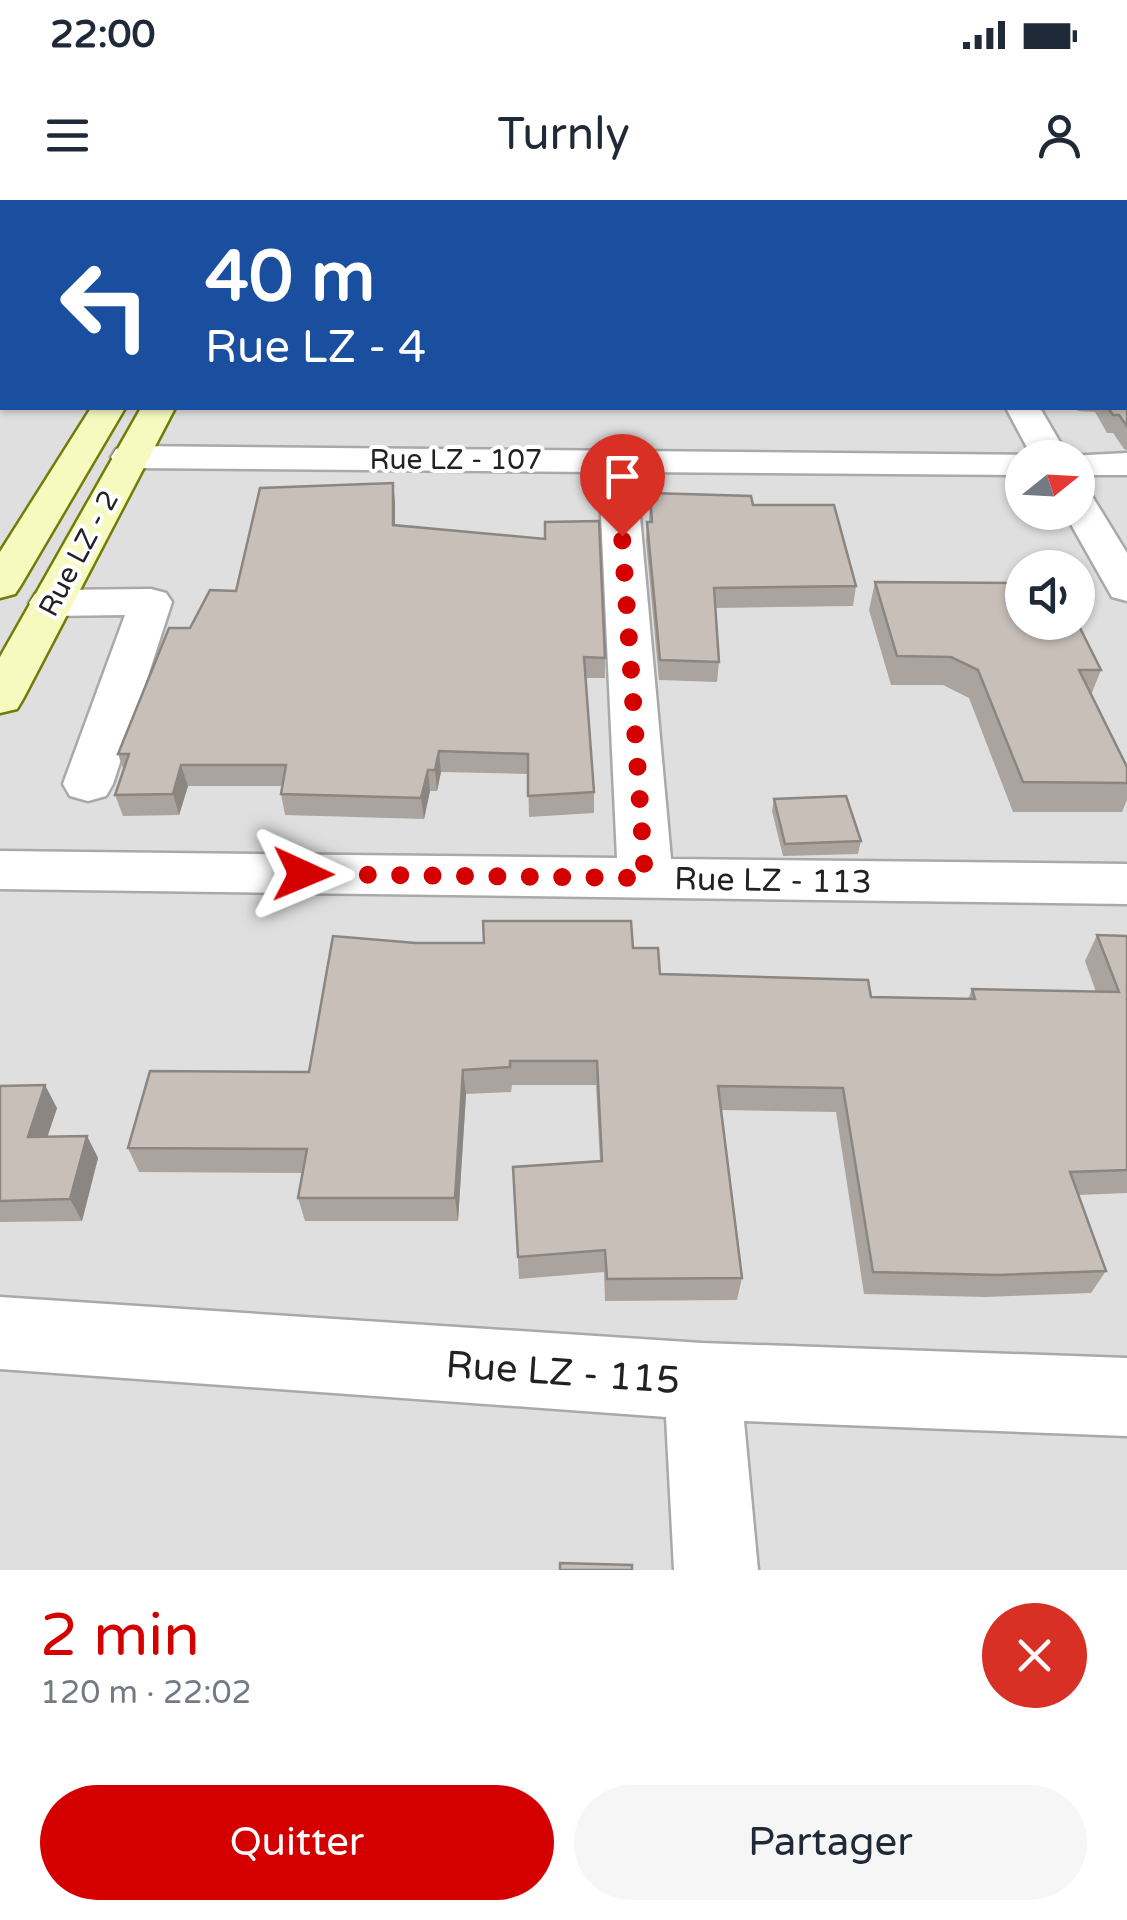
<!DOCTYPE html>
<html lang="fr">
<meta charset="utf-8">
<style>
body{margin:0;font-family:"Varela Round",sans-serif;background:#f6f6f7;color:#1f2937;height:100vh;display:flex;flex-direction:column;font-size:38px;white-space:nowrap}
*{box-sizing:border-box;margin:0}
p{font-size:32px;color:#747a83}
.icon{flex:none;width:55px;height:55px;fill:none;stroke:currentColor;stroke-width:2;stroke-linecap:round;stroke-linejoin:round}
.map{position:relative;height:1370px;overflow:hidden}
.panel{display:flex;flex-direction:column;background:#fff;flex:1}
.panel>*{flex:none}
.banner{position:absolute;left:0px;top:0px;width:1128px;height:210px;box-shadow:0 2px 8px #0004;background:#1a4fa0;color:#fff;overflow:hidden}
.needle{width:65px;rotate:72deg}
.controls{position:absolute;left:1005px;top:240px;display:grid;gap:20px}
.controls a{display:grid;place-items:center;width:90px;height:90px;border-radius:50%;background:#fff;box-shadow:0 2px 8px #0004;font-size:50px}
.pin{position:absolute;display:grid;place-items:center;width:85px;height:85px;color:#fff;margin:-102px -42px;border-radius:50% 50% 50% 0;rotate:-45deg;box-shadow:0 0 10px #0007}
.pin .icon{rotate:45deg}
.me{position:absolute;width:110px;margin:-55px;rotate:91deg;stroke-linejoin:round;filter:drop-shadow(0 0 8px #0008)}
.turn{display:flex;align-items:center;gap:35px;height:210px;padding:0 40px;font-size:45px}
.turn .icon{width:130px;height:130px;stroke-width:2.5}
.turn b{display:block;font-size:70px;line-height:85px}
.round{display:grid;place-items:center;flex:none;width:105px;height:105px;border-radius:52px;background:#f6f6f7}
.overview{display:flex;align-items:center;justify-content:space-between;height:170px;padding:0 40px}
h1{font-size:60px;font-weight:600;line-height:75px;color:#d40000}
.action{display:flex;gap:20px;margin-top:auto;padding:20px 40px}
.action a{flex:1;height:115px;border-radius:60px;background:#d40000;color:#fff;font-size:40px;font-weight:600;line-height:115px;text-align:center}
.action a+a{background:#f6f6f7;color:#1f2937}
.status{display:flex;justify-content:space-between;align-items:center;height:70px;padding:0 50px;background:#fff;direction:ltr}
.status svg{height:28px;fill:currentColor}
header{display:flex;justify-content:space-between;align-items:center;height:130px;padding:0 40px;background:#fff;font-size:45px;font-weight:600}
.map>svg:first-child{display:block}
</style>
<div class="status"><b>22:00</b><svg viewBox="0 0 49 12"><path d="M0 12V9h3v3zM5 12V6h3v6zM10 12V3h3v9zM15 12V0h3v12zM26 1h20v11H26zM47 4h2v5h-2z"/></svg></div>
<header><svg class="icon" aria-label="menu" viewBox="0 0 24 24"><path d="M4 6h16M4 12h16M4 18h16"/></svg>Turnly<svg class="icon" aria-label="person" viewBox="0 0 24 24"><circle cx="12" cy="8" r="4"/><path d="M4 21q1-7 8-7t8 7"/></svg></header>
<div class="map">
<svg width="1127" height="1370" viewBox="0 0 1127 1370">
<rect width="100%" height="100%" fill="#f2efe9"/>
<path fill="#e0dfdf" fill-rule="evenodd" d="M 0,0 L 1127,0 L 1127,1370 L 0,1370 ZM 2,2 L 1125,2 L 1125,208 L 2,208 ZM 1022,258 L 1078,258 L 1078,312 L 1022,312 ZM 1022,368 L 1078,368 L 1078,422 L 1022,422 Z"/>
<g fill="none" stroke-linecap="round" stroke-linejoin="round">
<g stroke="#a9a9a9" stroke-width="5">
<g id="minor">
<polygon points="895,0 921,0 922,2 897,2"/>
<polygon points="1006,208 1040,208 1068,256 1127,253 1127,275 1078,275 1078,258 1022,258 1022,275 636,272 671,659 1127,664 1127,704 0,689 0,651 617,658 599,272 129,268 116,265 111,257 116,249 129,246 1031,255"/>
<polygon points="1078,292 1092,296 1127,353 1127,401 1112,397 1064,312 1078,312"/>
<polygon points="151,389 166,393 172,402 113,584 106,596 88,601 70,596 63,584 125,415 50,416 35,412 29,403 35,394 50,390"/>
<polygon points="0,1097 702,1143 1127,1158 1127,1236 744,1221 758,1370 674,1370 666,1217 0,1169"/>
</g>
</g>
<g stroke="#707d05" stroke-width="5">
<g id="secondary">
<rect x="0" y="120" width="2" height="18"/>
<polygon points="91,208 125,208 21,385 15,394 0,398 0,352"/>
<polygon points="141,208 175,208 23,499 17,509 0,513 0,457"/>
</g>
</g>
<use href="#minor" fill="#fff" fill-rule="evenodd"/>
<use href="#secondary" fill="#f7fabf" fill-rule="evenodd"/>
</g>
<g fill="#aba49e">
<polygon points="1127,84 1127,250 1124,249 1113,233 1107,233 1095,212 1078,211 1076,208 1125,208"/>
<polygon points="650,293 753,305 856,386 853,406 715,408 719,462 717,482 659,480 646,341 647,322 649,322"/>
<polygon points="395,302 395,325 605,458 605,478 585,478 594,592 594,613 529,617 528,574 441,572 437,591 430,591 424,619 285,615 281,594 282,586 188,586 179,615 123,616 115,595 124,571 118,554 190,428 236,391"/>
<polygon points="875,382 1101,470 1091,495 1127,567 1127,600 1122,612 1013,612 969,498 943,485 891,485 869,410"/>
<polygon points="774,599 861,641 858,654 783,656 772,611"/>
<polygon points="1097,735 1127,736 1127,993 1078,995 1106,1071 1091,1093 986,1097 864,1094 836,912 721,910 742,1078 737,1100 605,1101 604,1072 519,1079 513,967 600,961 596,885 512,885 511,892 466,894 458,1021 305,1021 298,998 303,973 139,972 128,948 309,872 416,743 633,748 660,774 871,797 968,799 972,789 1096,792 1085,761"/>
<polygon points="0,886 57,908 47,937 87,936 98,958 82,1021 0,1022"/>
</g>
<g fill="#8b8681">
<polygon points="144,0 159,0 157,2 142,2"/>
<polygon points="2,93 2,112 0,113 0,94"/>
<polygon points="393,283 395,302 395,345 393,325"/>
<polygon points="439,551 441,572 437,591 435,570"/>
<polygon points="181,565 188,586 179,615 173,594"/>
<polygon points="428,570 430,591 424,619 421,598"/>
<polygon points="463,870 466,894 458,1021 455,998"/>
<polygon points="45,885 57,908 40,959 28,937"/>
<polygon points="87,936 98,958 82,1021 70,999"/>
</g>
<g fill="#c7bfb8" stroke="#8b8681" stroke-width="2.5">
<polygon points="0,0 144,0 142,2 2,2 2,93 0,94"/>
<polygon points="313,0 821,0 822,2 312,2"/>
<polygon points="1125,80 1127,84 1127,226 1119,215 1113,215 1108,208 1125,208"/>
<polygon points="393,283 393,325 545,339 545,322 599,321 605,458 584,457 594,592 528,596 528,554 439,551 435,570 428,570 421,598 281,594 286,565 181,565 173,594 115,595 129,554 118,554 169,428 190,428 210,390 236,391 260,288"/>
<polygon points="650,293 751,296 753,305 834,305 856,386 714,388 719,462 660,460 647,322 652,322"/>
<polygon points="875,382 1022,383 1022,422 1077,422 1101,470 1079,470 1127,567 1127,583 1023,582 978,470 951,457 897,456"/>
<polygon points="846,596 861,641 785,644 774,599"/>
<polygon points="483,721 631,721 633,748 658,748 660,774 868,780 871,797 975,799 972,789 1119,792 1097,735 1127,736 1127,970 1070,972 1106,1071 998,1075 873,1072 843,888 718,886 742,1078 607,1079 605,1050 518,1057 513,967 602,961 597,861 510,861 510,867 463,870 455,998 298,998 307,949 128,948 150,871 309,872 333,736 416,743 484,743"/>
<polygon points="45,885 28,937 87,936 70,999 0,1001 0,886"/>
<polygon points="560,1363 632,1365 632,1370 560,1370"/>
</g>
<g fill="none" stroke-linecap="round" stroke-linejoin="round">
<polyline stroke="#d40000" stroke-width="18" stroke-dasharray="0 32.4" points="303,674 645,678 622,336"/>
</g>
<g text-anchor="middle" stroke-width="8" stroke-linejoin="round" paint-order="stroke">
<g font-size="28" fill="#222" stroke="#fff">
<text x="456" y="269">Rue LZ - 107</text>
<text transform="translate(78 353) rotate(-62)" y="10">Rue LZ - 2</text>
</g>
<g font-size="32" fill="#222" stroke="#fff">
<text transform="translate(773 680) rotate(1)" y="11">Rue LZ - 113</text>
</g>
<g font-size="38" fill="#222" stroke="#fff">
<text transform="translate(563 1172) rotate(4)" y="13">Rue LZ - 115</text>
</g>
</g>
</svg>
<div class="controls">
<a><svg class="needle" viewBox="-14 -14 28 28"><path d="M0-13l5 13h-10z" fill="#e53935"/><path d="M0 13l5-13h-10z" fill="#747a83"/></svg></a>
<a><svg class="icon" aria-label="sound" viewBox="0 0 24 24"><path d="M4 9h4l5-4v14l-5-4H4zM17 9q2 3 0 6"/></svg></a>
</div>
<div class="pin" style="left:622px;top:336px;background:#d93025"><svg class="icon" aria-label="arrive" viewBox="0 0 24 24"><path d="M6 21V4h12l-3 4 3 4H6"/></svg></div>
<svg class="me" style="left:303px;top:674px" viewBox="-20 -20 40 40"><path d="M0-17L14 15 0 8-14 15z" fill="#d40000" stroke="#fff" stroke-width="4"/></svg>
<div class="banner">
<div class="turn"><svg class="icon" aria-label="left" viewBox="0 0 24 24"><path d="M17 20v-9H6M10 6l-5 5 5 5"/></svg><div><b>40 m</b>Rue LZ - 4</div></div>
</div>
</div>
<section class="panel">
<div class="overview"><div><h1>2 min</h1><p>120 m · 22:02</p></div><a class="round" style="background:#d93025;color:#fff"><svg class="icon" aria-label="close" viewBox="0 0 24 24"><path d="M6 6l12 12M18 6L6 18"/></svg></a></div>
<div class="action"><a>Quitter</a><a>Partager</a></div>
</section>
